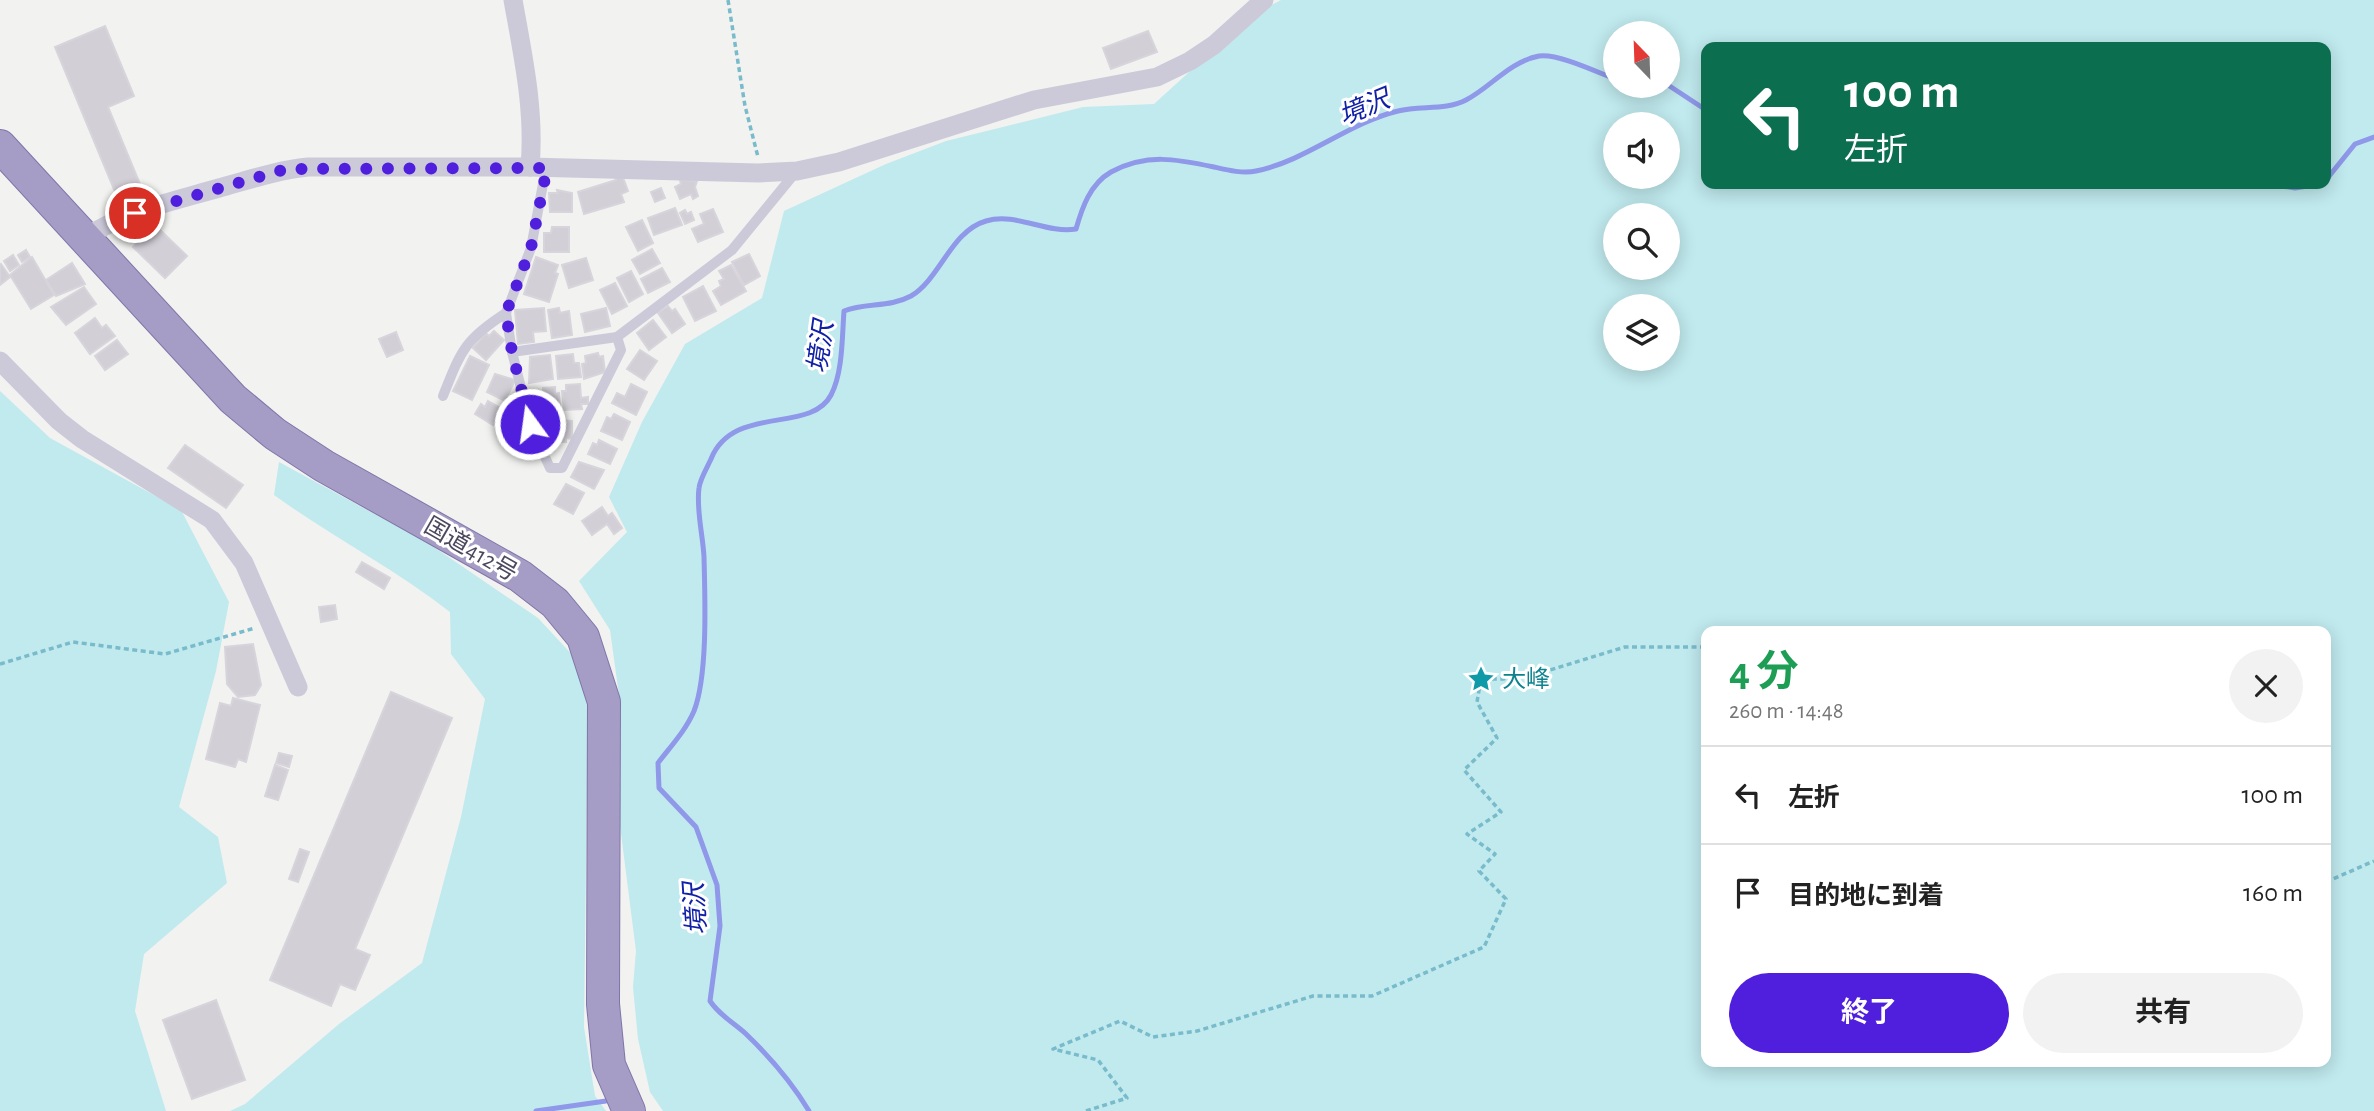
<!DOCTYPE html>
<html lang="ja">
<meta charset="utf-8">
<style>
body{margin:0;font-family:"Alegreya Sans","Noto Sans JP",sans-serif;background:#f2f2f2;color:#222;height:100vh;display:flex;flex-direction:column;font-size:26px;white-space:nowrap}
*{box-sizing:border-box;margin:0}
p{font-size:23px;color:#767676}
.icon{flex:none;width:38px;height:38px;fill:none;stroke:currentColor;stroke-width:2;stroke-linecap:round;stroke-linejoin:round}
.map{position:relative;flex:1;overflow:hidden}
.drawer{position:absolute;left:1701px;top:626px;width:630px;height:441px;display:flex;flex-direction:column;background:#fff;border-radius:14px;box-shadow:0 4px 18px #0003}
.drawer>*{flex:none}
.top-card{position:absolute;left:1701px;top:42px;width:630px;height:147px;border-radius:14px;box-shadow:0 4px 18px #0003;background:#0b6e4f;color:#fff;overflow:hidden}
.needle{width:46px;rotate:337deg}
.tools{position:absolute;left:1603px;top:21px;display:grid;gap:14px}
.tools a{display:grid;place-items:center;width:77px;height:77px;border-radius:50%;background:#fff;box-shadow:0 4px 18px #0003;font-size:35px}
.pin{position:absolute;display:grid;place-items:center;width:60px;height:60px;color:#fff;margin:-30px;border:4px solid #fff;border-radius:50%;box-shadow:0 2px 7px #0007}
.me{position:absolute;width:77px;margin:-38px;rotate:346deg;stroke-linejoin:round;filter:drop-shadow(0 0 5px #0008)}
.turn{display:flex;align-items:center;gap:24px;height:147px;padding:0 28px;font-size:32px}
.turn .icon{width:91px;height:91px;stroke-width:2.5}
.turn b{display:block;font-size:49px;line-height:60px}
.round{display:grid;place-items:center;flex:none;width:74px;height:74px;border-radius:37px;background:#f2f2f2}
.headline{display:flex;align-items:center;justify-content:space-between;height:119px;padding:0 28px}
h1{font-size:42px;font-weight:700;line-height:52px;color:#1e9e55}
.action{display:flex;gap:14px;margin-top:auto;padding:14px 28px}
.action a{flex:1;height:80px;border-radius:42px;background:#4f1fdd;color:#fff;font-size:28px;font-weight:700;line-height:80px;text-align:center}
.action a+a{background:#f2f2f2;color:#222}
ul{padding:0;list-style:none}
li{display:flex;align-items:center;gap:21px;height:98px;padding:0 28px;border-top:2px solid #e0e0e0}
li div{flex:1}
li b{display:block;font-size:26px}
li em{font-style:normal}
.map>svg:first-child{display:block}
</style>
<div class="map">
<svg width="2374" height="1111" viewBox="0 0 2374 1111">
<rect width="100%" height="100%" fill="#f2f2f0"/>
<g fill="#c0eaee" fill-rule="evenodd">
<path d="M 1281,0 L 2374,0 L 2374,1111 L 663,1111 L 650,1092 L 638,1039 L 633,987 L 636,951 L 618,810 L 619,695 L 610,630 L 579,581 L 627,532 L 609,497 L 642,422 L 685,344 L 762,298 L 784,211 L 886,164 L 946,141 L 1083,107 L 1154,104 L 1252,15 ZM 1615,33 L 1668,33 L 1668,86 L 1615,86 ZM 1706,47 L 2326,47 L 2326,184 L 1706,184 ZM 1615,124 L 1668,124 L 1668,177 L 1615,177 ZM 1615,215 L 1668,215 L 1668,268 L 1615,268 ZM 1615,306 L 1668,306 L 1668,359 L 1615,359 ZM 1706,632 L 2326,632 L 2326,1062 L 1706,1062 Z"/>
<polygon points="0,391 50,438 181,510 229,602 216,671 179,807 218,837 227,883 144,954 135,1011 166,1111 0,1111"/>
<path d="M 279,462 L 428,543 L 538,618 L 577,660 L 588,699 L 584,1027 L 595,1096 L 606,1111 L 230,1111 L 245,1104 L 339,1024 L 422,963 L 461,817 L 485,699 L 451,654 L 450,612 C 394,568 332,537 274,495 Z"/>
</g>
<g fill="none" stroke-linecap="round" stroke-linejoin="round">
<g stroke="#8f98e9" stroke-width="5">
<polyline points="1668,85 1706,110"/>
<polyline points="2326,180 2355,144 2374,137"/>
<polyline points="2270,184 2295,188 2320,184"/>
<polyline points="536,1111 606,1101"/>
<path d="M 809,1111 C 791,1081 771,1058 746,1034 C 733,1022 720,1016 710,1001 L 720,926 L 717,885 L 696,827 L 659,788 L 658,763 C 671,746 686,730 694,711 C 708,675 705,598 704,557 C 703,535 696,510 699,488 C 700,479 707,468 711,459 C 733,404 811,434 831,395 C 843,372 842,337 844,311 C 866,302 889,308 911,296 C 940,279 951,231 986,221 C 1016,212 1046,234 1076,229 C 1082,208 1090,184 1111,172 C 1147,153 1176,159 1214,167 C 1227,170 1243,174 1256,171 C 1306,161 1348,123 1398,111 C 1420,105 1445,111 1466,100 C 1491,87 1509,62 1539,56 C 1557,53 1597,72 1615,79"/>
</g>
</g>
<g fill="#d3cfd7" stroke="#d7d4db" stroke-width="2">
<polygon points="105,26 134,96 108,107 142,189 118,199 55,47"/>
<polygon points="1148,31 1157,52 1111,69 1103,48"/>
<polygon points="622,175 628,191 621,194 624,202 584,214 578,192 616,180 615,177"/>
<polygon points="680,180 697,181 695,187 698,196 693,199 691,194 680,199 675,187 681,184"/>
<polygon points="661,188 665,198 655,202 651,192"/>
<polygon points="557,190 572,193 572,212 550,212 549,193 558,193"/>
<polygon points="675,208 682,225 654,235 648,218"/>
<polygon points="713,209 723,232 698,242 692,229 704,224 700,214"/>
<polygon points="685,210 687,214 691,212 694,220 685,224 680,213"/>
<polygon points="642,220 653,243 638,251 626,227"/>
<polygon points="155,225 187,256 165,278 133,247"/>
<polygon points="552,227 569,227 569,252 544,252 544,233 551,233"/>
<polygon points="652,249 660,263 640,274 632,260"/>
<polygon points="26,250 30,257 22,262 18,255"/>
<polygon points="749,254 760,276 744,285 732,262"/>
<polygon points="13,255 19,265 10,271 4,261"/>
<polygon points="32,257 54,295 31,309 10,275"/>
<polygon points="536,257 558,265 555,273 558,274 549,302 524,294"/>
<polygon points="586,258 593,280 569,288 562,265"/>
<polygon points="72,263 85,284 56,296 46,280"/>
<polygon points="1,264 10,277 0,285 0,265"/>
<polygon points="731,265 746,291 721,305 713,291 721,286 719,281 724,279 719,271"/>
<polygon points="662,268 670,282 648,293 641,279"/>
<polygon points="631,271 643,294 629,302 617,278"/>
<polygon points="615,283 627,306 612,314 600,290"/>
<polygon points="703,286 716,311 695,321 683,297"/>
<polygon points="84,287 96,304 66,325 51,307"/>
<polygon points="668,306 672,311 675,309 685,324 672,333 658,313"/>
<polygon points="544,308 546,331 533,332 534,342 518,344 515,310"/>
<polygon points="559,308 560,313 569,311 572,335 552,338 548,310"/>
<polygon points="606,308 610,326 585,332 581,314"/>
<polygon points="95,318 102,328 106,325 115,336 90,354 75,333"/>
<polygon points="653,320 666,337 649,350 637,333"/>
<polygon points="494,331 504,340 486,360 473,348 486,333 489,336"/>
<polygon points="396,332 403,350 387,357 379,339"/>
<polygon points="117,340 128,354 105,370 95,356"/>
<polygon points="640,350 657,361 644,380 627,369"/>
<polygon points="598,353 599,357 603,356 605,372 584,379 582,364 586,363 585,356"/>
<polygon points="573,354 574,363 579,363 581,377 558,379 556,356"/>
<polygon points="550,355 553,379 529,383 530,357"/>
<polygon points="470,356 489,365 472,400 453,391"/>
<polygon points="495,374 515,380 505,401 487,392"/>
<polygon points="580,384 581,398 588,397 588,404 581,404 582,409 564,410 562,391 566,391 566,385"/>
<polygon points="631,384 647,392 636,415 612,403 617,393 625,397"/>
<polygon points="555,387 555,394 559,393 560,412 539,414 538,401 543,401 543,388"/>
<polygon points="488,401 502,409 493,425 475,414 481,404 485,407"/>
<polygon points="614,414 630,422 622,440 601,431 607,417 611,419"/>
<polygon points="551,420 572,421 572,439 566,438 566,442 550,442"/>
<polygon points="599,440 617,449 610,464 588,454 593,443 597,445"/>
<polygon points="185,445 243,485 226,508 168,468"/>
<polygon points="579,462 604,470 594,489 571,477"/>
<polygon points="566,484 584,493 573,514 554,504"/>
<polygon points="602,507 608,516 612,513 622,528 614,534 607,524 592,535 582,521"/>
<polygon points="362,562 390,578 384,589 356,572"/>
<polygon points="335,605 337,619 321,622 319,607"/>
<polygon points="253,644 261,685 255,695 238,697 227,684 225,647"/>
<polygon points="391,692 452,718 355,949 370,955 355,990 340,984 331,1006 270,980"/>
<polygon points="233,698 260,705 246,762 238,759 235,767 206,759 220,703 231,706"/>
<polygon points="279,753 292,756 289,767 276,763"/>
<polygon points="275,765 288,770 278,800 265,796"/>
<polygon points="300,849 309,852 298,882 289,879"/>
<polygon points="216,1000 245,1080 192,1099 163,1020"/>
</g>
<g fill="none" stroke-linecap="round" stroke-linejoin="round">
<g stroke="#8075a9" stroke-width="34">
<polyline id="trunk" points="0,146 233,399 275,434 324,466 520,576 555,603 583,637 604,702 603,1004 609,1065 629,1111"/>
</g>
<g stroke="#79bbcb" stroke-width="3.5" stroke-dasharray="5 3.5" stroke-linecap="butt">
<polyline points="728,0 745,106 758,157"/>
<polyline points="0,664 73,642 165,654 255,628"/>
<polyline points="2326,882 2374,861"/>
<polyline points="1086,1111 1127,1098 1098,1060 1053,1049 1120,1021 1153,1037 1197,1031 1313,996 1372,996 1484,947 1506,899 1479,871 1495,854 1467,834 1501,812 1464,770 1497,738 1477,702 1481,679 1503,679 1550,670 1625,647 1706,647"/>
</g>
<g stroke="#cccad9" stroke-width="10">
<polyline points="546,168 531,248 506,313 512,352 530,424 550,468 562,468 621,350 617,337"/>
<polyline points="512,352 617,337 732,250 795,173"/>
<path d="M 443,396 C 461,351 464,340 506,313"/>
</g>
<g stroke="#cccad9" stroke-width="19">
<path d="M 513,0 C 523,56 535,110 530,167"/>
<path d="M 86,237 C 126,211 174,201 219,188 C 248,180 278,170 308,167 L 530,167 L 758,173 L 797,171 L 839,162 L 1034,100 L 1157,77 L 1190,61 L 1214,45 L 1264,0"/>
<polyline points="0,361 59,421 82,439 212,520 244,563 298,687"/>
</g>
<use href="#trunk" stroke="#a59dc6" stroke-width="32"/>
</g>
<g fill="none" stroke-linecap="round" stroke-linejoin="round">
<polyline stroke="#4f1fdd" stroke-width="12" stroke-dasharray="0 21.6" points="135,213 286,169 547,168 531,248 506,313 512,352 530,424"/>
</g>
<defs>
<g id="sight-bare" transform="scale(2.1)"><path d="M0-6L1.8-2.2L6-1.7L2.9 1.2L3.7 5.4L0 3.3L-3.7 5.4L-2.9 1.2L-6-1.7L-1.8-2.2Z" fill="#0f9aa8" stroke="#fff" stroke-width="2.5" paint-order="stroke"/></g>
</defs>
<g fill-rule="evenodd">
<use href="#sight-bare" x="1481" y="679"/>
</g>
<g text-anchor="middle" stroke-width="6" stroke-linejoin="round" paint-order="stroke">
<g font-size="24" fill="#4c485d" stroke="#fff">
<text transform="translate(471 549) rotate(30)" y="8">国道412号</text>
</g>
<g font-size="24" fill="#0d838f" stroke="#fff" text-anchor="start">
<text x="1502" y="687">大峰</text>
</g>
<g font-size="26" font-style="italic" fill="#1120a7" stroke="#fff">
<text transform="translate(1364 107) rotate(-22)" y="9">境沢</text>
<text transform="translate(820 347) rotate(-82)" y="9">境沢</text>
<text transform="translate(695 909) rotate(-94)" y="9">境沢</text>
</g>
</g>
</svg>
<div class="tools">
<a><svg class="needle" viewBox="-14 -14 28 28"><path d="M0-13l5 13h-10z" fill="#e53935"/><path d="M0 13l5-13h-10z" fill="#767676"/></svg></a>
<a><svg class="icon" aria-label="sound" viewBox="0 0 24 24"><path d="M4 9h4l5-4v14l-5-4H4zM17 9q2 3 0 6"/></svg></a>
<a><svg class="icon" aria-label="search" viewBox="0 0 24 24"><circle cx="10" cy="10" r="6"/><path d="M15 15l6 6"/></svg></a>
<a><svg class="icon" aria-label="layers" viewBox="0 0 24 24"><path d="M12 4l9 5-9 5-9-5zM3 14l9 5 9-5"/></svg></a>
</div>
<div class="pin" style="left:135px;top:213px;background:#d93025"><svg class="icon" aria-label="arrive" viewBox="0 0 24 24"><path d="M6 21V4h12l-3 4 3 4H6"/></svg></div>
<svg class="me" style="left:530px;top:424px" viewBox="-20 -20 40 40"><circle r="17" fill="#4f1fdd" stroke="#fff" stroke-width="3"/><path d="M0-11L8 9 0 5-8 9z" fill="#fff"/></svg>
<div class="top-card">
<div class="turn"><svg class="icon" aria-label="left" viewBox="0 0 24 24"><path d="M17 20v-9H6M10 6l-5 5 5 5"/></svg><div><b>100 m</b>左折</div></div>
</div>
<section class="drawer">
<div class="headline"><div><h1>4 分</h1><p>260 m · 14:48</p></div><a class="round"><svg class="icon" aria-label="close" viewBox="0 0 24 24"><path d="M6 6l12 12M18 6L6 18"/></svg></a></div>
<ul>
<li><svg class="icon" aria-label="left" viewBox="0 0 24 24"><path d="M17 20v-9H6M10 6l-5 5 5 5"/></svg><div><b>左折</b></div><em>100 m</em></li>
<li><svg class="icon" aria-label="arrive" viewBox="0 0 24 24"><path d="M6 21V4h12l-3 4 3 4H6"/></svg><div><b>目的地に到着</b></div><em>160 m</em></li>
</ul>
<div class="action"><a>終了</a><a>共有</a></div>
</section>
</div>
